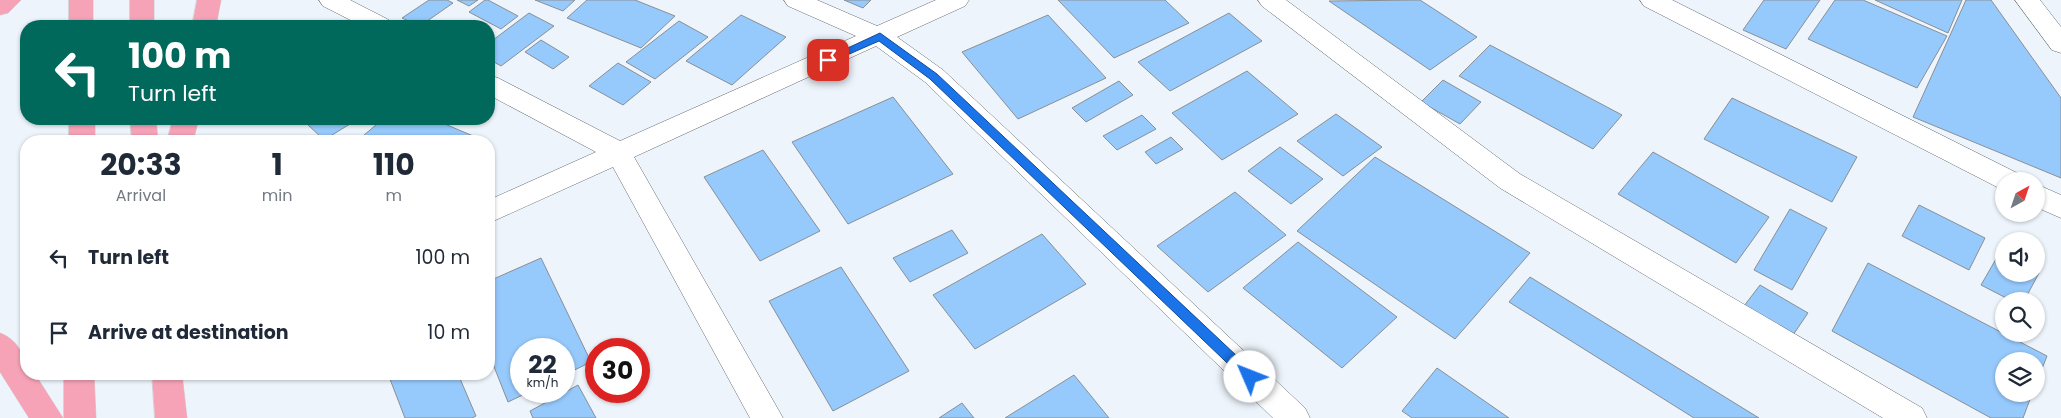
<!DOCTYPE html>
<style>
body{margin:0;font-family:Poppins,sans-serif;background:#f6f6f7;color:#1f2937;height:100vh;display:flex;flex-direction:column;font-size:19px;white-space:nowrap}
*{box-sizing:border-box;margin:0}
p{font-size:16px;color:#747a83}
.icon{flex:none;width:28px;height:28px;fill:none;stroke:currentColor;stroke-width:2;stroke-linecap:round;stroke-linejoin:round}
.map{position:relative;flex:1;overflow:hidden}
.panel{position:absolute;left:20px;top:135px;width:475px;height:245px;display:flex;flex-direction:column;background:#fff;border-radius:20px;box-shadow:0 1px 4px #0004}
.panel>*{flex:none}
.top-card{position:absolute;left:20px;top:20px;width:475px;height:105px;border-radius:20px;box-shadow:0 1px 4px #0004;background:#00695c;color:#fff;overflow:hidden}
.needle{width:32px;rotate:40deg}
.fabs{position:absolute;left:1995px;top:172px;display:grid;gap:10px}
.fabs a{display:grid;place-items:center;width:50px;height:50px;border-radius:50%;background:#fff;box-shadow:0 1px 4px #0004;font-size:25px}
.speed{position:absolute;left:510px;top:338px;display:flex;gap:10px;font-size:25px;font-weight:700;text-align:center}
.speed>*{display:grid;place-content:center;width:65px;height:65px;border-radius:50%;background:#fff;box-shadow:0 1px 4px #0004;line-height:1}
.speed small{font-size:12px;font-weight:400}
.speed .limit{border:8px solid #d22;background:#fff;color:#111}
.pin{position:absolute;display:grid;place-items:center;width:42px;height:42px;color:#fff;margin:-21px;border-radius:10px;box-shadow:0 2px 8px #0006}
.me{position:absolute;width:55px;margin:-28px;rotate:314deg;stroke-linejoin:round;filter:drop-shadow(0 0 4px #0008)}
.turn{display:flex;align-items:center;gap:18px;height:105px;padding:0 25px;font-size:22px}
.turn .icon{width:65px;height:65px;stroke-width:2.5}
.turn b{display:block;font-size:35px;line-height:42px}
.eta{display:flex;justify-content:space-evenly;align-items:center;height:85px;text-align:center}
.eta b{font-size:30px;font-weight:700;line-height:35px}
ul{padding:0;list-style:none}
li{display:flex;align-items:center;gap:15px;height:75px;padding:0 25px}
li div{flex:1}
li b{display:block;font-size:19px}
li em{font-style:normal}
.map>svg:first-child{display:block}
</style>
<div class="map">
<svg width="2061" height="418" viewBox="0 0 2061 418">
<rect width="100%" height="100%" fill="#edf4fb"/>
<g fill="#96c9fc" stroke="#898f95">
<polygon points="429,0 447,0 453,3 420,26 402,18"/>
<polygon points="457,0 478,0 469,6"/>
<polygon points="485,0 488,0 518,16 501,29 469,12"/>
<polygon points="535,0 575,0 563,11"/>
<polygon points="587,0 635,0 675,16 641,48 567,18"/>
<polygon points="844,0 871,0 863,8"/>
<polygon points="1058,0 1165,0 1189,23 1114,58"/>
<polygon points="1420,0 1477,37 1430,70 1329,1"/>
<polygon points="1764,0 1820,0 1786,49 1743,30"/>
<polygon points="1835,0 1863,0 1947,36 1917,88 1808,39"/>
<polygon points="1875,0 1962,0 1948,33"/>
<polygon points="1966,0 1991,0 2061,98 2061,178 1913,117"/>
<polygon points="529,13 554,26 501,66 489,59 489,43"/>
<polygon points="1229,13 1262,41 1170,91 1138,62"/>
<polygon points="741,15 786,37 732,85 686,61"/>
<polygon points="1048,15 1106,78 1018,119 962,52"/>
<polygon points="679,21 708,37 655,79 626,62"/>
<polygon points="541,40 569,57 553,69 525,52"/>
<polygon points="1490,45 1622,115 1593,149 1459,76"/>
<polygon points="618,63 651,82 623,105 589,86"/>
<polygon points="1247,71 1298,114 1222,160 1172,113"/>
<polygon points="1443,80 1481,102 1460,124 1421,102"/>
<polygon points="1119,81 1133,95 1086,122 1072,108"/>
<polygon points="893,97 953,174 848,224 792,142"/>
<polygon points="1732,98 1857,157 1832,202 1704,139"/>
<polygon points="1336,114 1382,147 1343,176 1297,141"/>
<polygon points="1142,115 1156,129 1117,150 1103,136"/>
<polygon points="312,119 358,119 324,140 306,123"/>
<polygon points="383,119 433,119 485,141 357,141"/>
<polygon points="1171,137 1183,149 1156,164 1145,152"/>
<polygon points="1280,147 1323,179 1291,204 1248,171"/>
<polygon points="763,150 820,231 760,261 704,177"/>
<polygon points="1653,152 1769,217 1736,263 1618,194"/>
<polygon points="1375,157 1530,253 1455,339 1297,231"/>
<polygon points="1235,192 1286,235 1208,292 1157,246"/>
<polygon points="1919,205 1985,238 1969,270 1902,236"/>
<polygon points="1790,209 1827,228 1792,290 1754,270"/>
<polygon points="952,230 968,253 910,282 893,258"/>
<polygon points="1042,234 1086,284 975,349 933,295"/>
<polygon points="1298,242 1397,317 1342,368 1243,288"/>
<polygon points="2000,252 2004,254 2004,274 2039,273 2024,301 2012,301 1981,285"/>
<polygon points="541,258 591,362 564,375 564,349 521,349 521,391 531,391 508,402 489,354 489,281"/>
<polygon points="1868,263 2047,356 2036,384 2036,361 2004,361 2004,394 2032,394 2023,418 1991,418 1832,331"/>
<polygon points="841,267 909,371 833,411 769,301"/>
<polygon points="1530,277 1759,418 1694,418 1509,302"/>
<polygon points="1760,285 1808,313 1793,335 1744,306"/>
<polygon points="1437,368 1509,418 1412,418 1402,411"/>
<polygon points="388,374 458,374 476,416 472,418 405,418"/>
<polygon points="1074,375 1109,418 1005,418"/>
<polygon points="578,385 596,418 533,418 530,411"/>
<polygon points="962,403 974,418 939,418"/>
</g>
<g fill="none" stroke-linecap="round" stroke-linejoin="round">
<g stroke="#686d73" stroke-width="1">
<g id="street">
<polygon points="319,0 350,0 389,20 393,26 362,26 323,6"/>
<polygon points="784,0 817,0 877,26 936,0 969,0 965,6 897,37 943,70 1305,408 1310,418 1273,418 925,82 876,46 634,157 783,418 750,418 613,167 489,223 489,200 596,152 489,95 489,75 498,78 620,141 856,36 788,6"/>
<polygon points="1258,0 1286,0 1520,174 1922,408 1927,418 1883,418 1500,188 1262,6"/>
<polygon points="1640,0 1672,0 2019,174 2022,181 2004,181 2004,190 1999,188 1644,6"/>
<polygon points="2015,0 2040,0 2061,27 2061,53 2052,50"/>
<polygon points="2036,184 2061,195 2061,218 2036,207"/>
</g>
</g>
<g stroke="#d2d2d3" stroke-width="1">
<g id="highway">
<polygon points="0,0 21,0 8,13 0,15"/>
<rect x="69" y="0" width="24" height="26"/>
<rect x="130" y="0" width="24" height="26"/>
<polygon points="197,0 221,0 216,26 192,26"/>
<rect x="69" y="119" width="26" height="22"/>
<polygon points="130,119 156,119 158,141 132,141"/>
<polygon points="173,119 199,119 193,141 167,141"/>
<path d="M 0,333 C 17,339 26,356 26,374 L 35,374 L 63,418 L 29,418 L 0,372 Z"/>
<polygon points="64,374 94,374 96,418 64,418"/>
<polygon points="152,374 182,374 187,418 155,418"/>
</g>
</g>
<use href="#street" fill="#fff" fill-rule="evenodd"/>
<use href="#highway" fill="#f6a3b8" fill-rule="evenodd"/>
</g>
<polygon fill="#1a73e8" stroke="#114b97" points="880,33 937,74 1255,373 1257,377 1255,381 1246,381 930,79 879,41 831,62 824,62 822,60"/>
</svg>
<div class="fabs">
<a><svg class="needle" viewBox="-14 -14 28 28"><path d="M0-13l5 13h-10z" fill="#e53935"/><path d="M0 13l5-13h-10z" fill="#747a83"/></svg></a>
<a><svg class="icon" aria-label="sound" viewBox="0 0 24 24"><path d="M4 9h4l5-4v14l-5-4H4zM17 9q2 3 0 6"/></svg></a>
<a><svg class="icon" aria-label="search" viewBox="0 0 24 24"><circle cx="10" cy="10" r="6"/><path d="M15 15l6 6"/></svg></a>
<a><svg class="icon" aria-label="layers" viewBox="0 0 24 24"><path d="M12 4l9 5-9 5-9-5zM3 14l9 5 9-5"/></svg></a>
</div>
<div class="speed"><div>22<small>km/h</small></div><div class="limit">30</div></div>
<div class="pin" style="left:828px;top:60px;background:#d93025"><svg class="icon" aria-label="arrive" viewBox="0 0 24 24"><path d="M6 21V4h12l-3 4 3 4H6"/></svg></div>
<svg class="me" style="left:1250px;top:377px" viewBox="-20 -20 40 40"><circle r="19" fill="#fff"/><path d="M0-13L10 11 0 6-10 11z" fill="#1a73e8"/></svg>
<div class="top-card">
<div class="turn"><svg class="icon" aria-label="left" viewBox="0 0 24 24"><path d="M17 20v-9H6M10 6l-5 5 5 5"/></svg><div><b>100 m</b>Turn left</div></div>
</div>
<section class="panel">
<div class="eta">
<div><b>20:33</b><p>Arrival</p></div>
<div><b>1</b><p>min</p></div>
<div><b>110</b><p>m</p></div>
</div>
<ul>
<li><svg class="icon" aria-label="left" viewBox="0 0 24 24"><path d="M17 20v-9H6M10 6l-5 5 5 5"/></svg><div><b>Turn left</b></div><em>100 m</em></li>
<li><svg class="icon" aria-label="arrive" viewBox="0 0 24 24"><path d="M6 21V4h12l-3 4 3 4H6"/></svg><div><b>Arrive at destination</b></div><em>10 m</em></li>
</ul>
</section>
</div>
